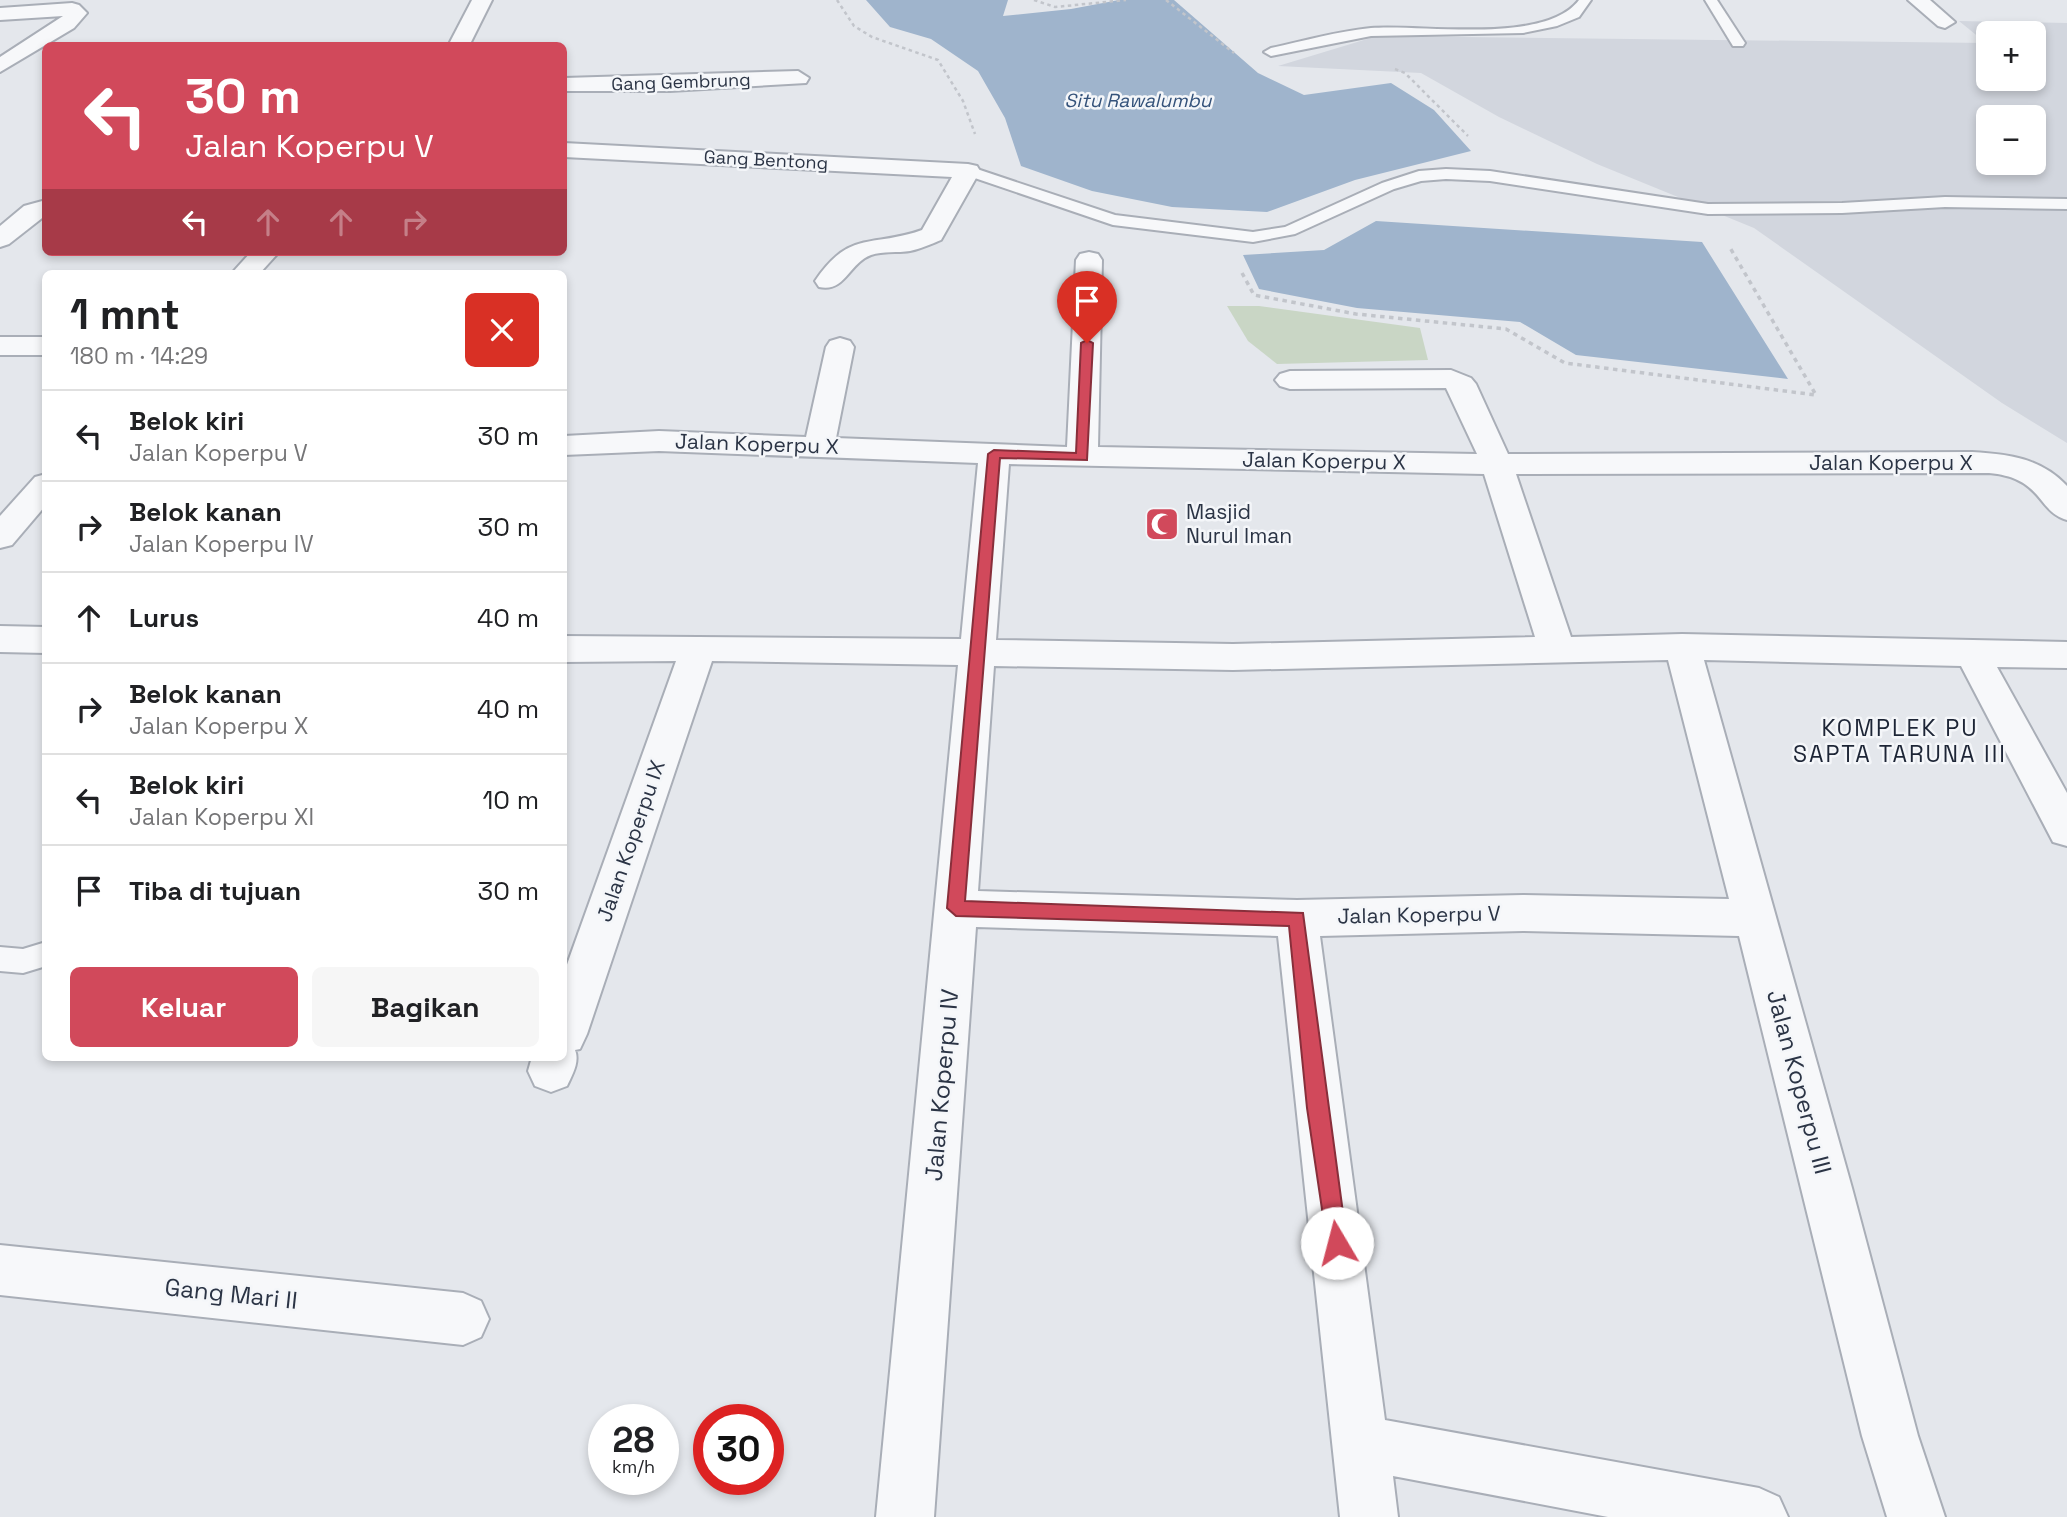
<!DOCTYPE html>
<html lang="id">
<meta charset="utf-8">
<style>
body{margin:0;font-family:"Space Grotesk",sans-serif;background:#f6f6f6;color:#202124;height:100vh;display:flex;flex-direction:column;font-size:26px;white-space:nowrap}
*{box-sizing:border-box;margin:0}
p{font-size:23px;color:#757577}
.icon{flex:none;width:38px;height:38px;fill:none;stroke:currentColor;stroke-width:2;stroke-linecap:round;stroke-linejoin:round}
.map{position:relative;flex:1;overflow:hidden}
.panel{position:absolute;left:42px;top:270px;width:525px;height:791px;display:flex;flex-direction:column;background:#fff;border-radius:10px;box-shadow:0 4px 10px #0003}
.panel>*{flex:none}
.guide{position:absolute;left:42px;top:42px;width:525px;height:214px;border-radius:10px;box-shadow:0 4px 10px #0003;background:#d1495b;color:#fff;overflow:hidden}
.controls{position:absolute;left:1976px;top:21px;display:grid;gap:14px}
.controls a{display:grid;place-items:center;width:70px;height:70px;border-radius:10px;background:#fff;box-shadow:0 4px 10px #0003;font-size:35px}
.speed{position:absolute;left:588px;top:1404px;display:flex;gap:14px;font-size:35px;font-weight:700;text-align:center}
.speed>*{display:grid;place-content:center;width:91px;height:91px;border-radius:50%;background:#fff;box-shadow:0 4px 10px #0003;line-height:1}
.speed small{font-size:18px;font-weight:400}
.speed .limit{border:10px solid #d22;background:#fff;color:#111}
.pin{position:absolute;display:grid;place-items:center;width:60px;height:60px;color:#fff;margin:-72px -30px;border-radius:50% 50% 50% 0;rotate:-45deg;box-shadow:0 0 7px #0007}
.pin .icon{rotate:45deg}
.me{position:absolute;width:77px;margin:-38px;rotate:352deg;stroke-linejoin:round;filter:drop-shadow(0 0 5px #0008)}
.turn{display:flex;align-items:center;gap:24px;height:147px;padding:0 28px;font-size:32px}
.turn .icon{width:91px;height:91px;stroke-width:2.5}
.turn b{display:block;font-size:49px;line-height:60px}
.lanes{display:flex;align-items:center;height:66px;padding:0 28px;background:#0003;justify-content:center;gap:35px;direction:ltr}
.lanes .off{opacity:.35}
.round{display:grid;place-items:center;flex:none;width:74px;height:74px;border-radius:10px;background:#f6f6f6}
.overview{display:flex;align-items:center;justify-content:space-between;height:119px;padding:0 28px}
h1{font-size:42px;font-weight:800;line-height:52px}
.action{display:flex;gap:14px;margin-top:auto;padding:14px 28px}
.action a{flex:1;height:80px;border-radius:10px;background:#d1495b;color:#fff;font-size:28px;font-weight:800;line-height:80px;text-align:center}
.action a+a{background:#f6f6f6;color:#202124}
ul{padding:0;list-style:none}
li{display:flex;align-items:center;gap:21px;height:91px;padding:0 28px;border-top:2px solid #e0e0e0}
li div{flex:1}
li b{display:block;font-size:26px}
li em{font-style:normal}
.map>svg:first-child{display:block}
</style>
<div class="map">
<svg width="2067" height="1517" viewBox="0 0 2067 1517">
<rect width="100%" height="100%" fill="#e4e7ec"/>
<path fill="#d2d6de" fill-rule="evenodd" d="M 1959,21 L 2067,23 L 2067,443 L 2002,403 L 1754,228 L 1597,164 L 1499,117 L 1421,73 L 1278,66 L 1377,36 L 1986,43 ZM 1988,33 L 2034,33 L 2034,79 L 1988,79 ZM 1988,117 L 2034,117 L 2034,163 L 1988,163 Z"/>
<polygon fill="#c9d6c5" points="1227,306 1259,306 1420,328 1428,360 1277,364 1248,341"/>
<g fill="#9fb4cc">
<polygon points="866,0 1008,0 1003,16 1071,9 1119,0 1174,0 1258,73 1304,95 1391,83 1434,110 1471,151 1355,180 1267,212 1172,207 1092,191 1021,166 1005,118 978,71 931,39 890,27"/>
<polygon points="1376,221 1702,242 1788,379 1576,355 1520,322 1357,308 1259,289 1243,255 1324,250"/>
</g>
<g fill="none" stroke-linecap="round" stroke-linejoin="round">
<g stroke="#a9aeb7" stroke-width="4">
<g id="service">
<path d="M 1579,0 L 1591,0 L 1579,17 L 1557,26 L 1523,33 L 1371,36 L 1271,56 L 1264,52 L 1271,48 C 1304,41 1338,31 1371,28 C 1423,24 1545,45 1579,0 Z"/>
<polygon points="1705,0 1717,0 1745,43 1743,46 1733,46"/>
<polygon points="968,166 1115,215 1253,232 1285,227 1382,183 1419,171 1446,169 1490,171 1708,204 1842,203 1945,197 2067,199 2067,209 1945,207 1842,213 1708,214 1490,181 1446,179 1421,181 1394,189 1295,234 1253,242 1113,225 963,174 960,171"/>
<polygon points="46,942 46,966 23,973 0,971 0,947 23,949"/>
</g>
</g>
<g stroke="#a9aeb7" stroke-width="4">
<g id="minor">
<polygon points="472,0 492,0 469,46 448,46"/>
<polygon points="1908,0 1930,0 1955,22 1945,28 1938,26"/>
<polygon points="72,3 79,5 87,13 74,28 0,72 0,57 63,16 0,20 0,8"/>
<polygon points="798,71 809,78 806,83 670,91 564,91 564,78"/>
<path d="M 564,143 L 968,164 L 977,166 L 980,171 L 941,240 C 931,244 920,249 910,251 C 898,253 883,251 871,255 C 849,263 845,293 819,287 L 815,281 C 850,229 872,248 922,230 L 952,177 L 564,157 Z"/>
<polygon points="46,200 46,215 9,244 0,247 0,226 24,206"/>
<polygon points="251,252 279,252 260,273 232,273"/>
<path d="M 1089,252 L 1098,254 L 1102,260 L 1098,447 L 1477,454 L 1446,388 L 1290,389 L 1280,386 L 1275,380 L 1280,374 L 1290,371 L 1451,370 L 1471,378 L 1476,384 L 1508,454 L 1972,452 C 2008,454 2041,458 2067,486 L 2067,520 C 2036,511 2044,478 1989,473 L 1516,474 L 1571,637 L 1682,634 L 2067,642 L 2067,668 L 1997,667 L 2067,793 L 2067,846 L 2053,842 L 1961,666 L 1704,660 L 1852,1188 L 1918,1436 L 1945,1517 L 1887,1517 L 1862,1436 L 1739,936 L 1523,931 L 1320,936 L 1385,1420 L 1759,1488 L 1779,1497 L 1788,1517 L 1608,1517 L 1393,1476 L 1398,1517 L 1340,1517 L 1278,936 L 976,927 L 934,1517 L 876,1517 L 958,665 L 712,661 L 587,1034 L 580,1049 L 575,1050 C 580,1062 572,1075 567,1086 L 551,1092 L 535,1086 L 528,1071 L 532,1057 L 564,1057 L 564,973 L 676,661 L 564,662 L 564,636 L 961,639 L 978,463 L 659,451 L 564,455 L 564,436 L 659,431 L 806,437 L 826,347 L 830,341 L 840,338 L 850,341 L 854,347 L 836,438 L 1067,447 L 1076,260 L 1080,254 ZM 1009,464 L 1484,474 L 1535,637 L 1233,644 L 996,640 ZM 1668,660 L 1729,899 L 1523,895 L 1297,900 L 978,891 L 994,666 L 1233,670 Z"/>
<rect x="0" y="337" width="46" height="18"/>
<polygon points="46,474 46,505 12,545 0,548 0,516 35,477"/>
<polygon points="0,626 46,627 46,653 0,652"/>
<polygon points="0,1245 463,1293 481,1301 489,1319 481,1337 463,1345 0,1295"/>
</g>
</g>
<g stroke="#c2c5cb" stroke-width="2.5" stroke-dasharray="3.5 3.5" stroke-linecap="butt">
<polyline points="837,0 854,26 872,37 938,60 963,101 975,134"/>
<polyline points="1034,0 1055,7 1126,0"/>
<polyline points="1166,0 1234,53"/>
<polyline points="1395,69 1405,73 1468,136"/>
</g>
<polyline stroke="#c2c5cb" stroke-width="3.5" stroke-dasharray="4.5 4.5" stroke-linecap="butt" points="1242,273 1254,295 1356,314 1506,329 1565,363 1816,395 1729,246"/>
<use href="#service" fill="#f7f8fa" fill-rule="evenodd"/>
<use href="#minor" fill="#f7f8fa" fill-rule="evenodd"/>
</g>
<polygon fill="#d1495b" stroke="#882f3b" stroke-width="2" points="1087,340 1093,343 1087,460 1000,458 965,901 1303,913 1347,1243 1344,1251 1337,1254 1330,1251 1327,1243 1307,1108 1289,926 956,916 947,908 988,454 994,450 1076,453 1081,343"/>
<defs>
<g id="mosque-square" transform="scale(1.75)"><rect x="-9" y="-9" width="18" height="18" rx="4" fill="#d1495b" stroke="#f4f6f9"/><path d="M3.5-4.9A6 6 0 1 0 3.5 4.9A5 5 0 1 1 3.5-4.9Z" fill="#fff"/></g>
</defs>
<g fill-rule="evenodd">
<use href="#mosque-square" x="1162" y="524"/>
</g>
<g text-anchor="middle" stroke-width="5" stroke-linejoin="round" paint-order="stroke">
<g font-size="18" fill="#2b3445" stroke="#f4f6f9">
<text transform="translate(681 82) rotate(-2)" y="6">Gang Gembrung</text>
<text transform="translate(766 160) rotate(3)" y="6">Gang Bentong</text>
</g>
<g font-size="19" font-style="italic" fill="#34527a" stroke="#f4f6f9">
<text x="1138" y="107">Situ Rawalumbu</text>
</g>
<g font-size="21" fill="#2b3445" stroke="#f4f6f9">
<text transform="translate(757 444) rotate(2)" y="7">Jalan Koperpu X</text>
<text transform="translate(1324 461) rotate(1)" y="7">Jalan Koperpu X</text>
<text x="1891" y="470">Jalan Koperpu X</text>
<text transform="translate(631 841) rotate(-71)" y="7">Jalan Koperpu IX</text>
<text transform="translate(1419 915) rotate(-1)" y="7">Jalan Koperpu V</text>
</g>
<g font-size="21" fill="#2b3445" stroke="#f4f6f9" text-anchor="start">
<text x="1186" y="519">Masjid<tspan x="1186" dy="24">Nurul Iman</tspan></text>
</g>
<g font-size="23" letter-spacing="2" fill="#1d2536" stroke="#f4f6f9">
<text x="1900" y="736">KOMPLEK PU<tspan x="1900" dy="26">SAPTA TARUNA III</tspan></text>
</g>
<g font-size="24" fill="#2b3445" stroke="#f4f6f9">
<text transform="translate(1799 1082) rotate(75)" y="8">Jalan Koperpu III</text>
<text transform="translate(942 1085) rotate(-85)" y="8">Jalan Koperpu IV</text>
<text transform="translate(231 1294) rotate(6)" y="8">Gang Mari II</text>
</g>
</g>
</svg>
<div class="controls">
<a>+</a>
<a>−</a>
</div>
<div class="speed"><div>28<small>km/h</small></div><div class="limit">30</div></div>
<div class="pin" style="left:1087px;top:343px;background:#d93025"><svg class="icon" aria-label="arrive" viewBox="0 0 24 24"><path d="M6 21V4h12l-3 4 3 4H6"/></svg></div>
<svg class="me" style="left:1337px;top:1243px" viewBox="-20 -20 40 40"><circle r="19" fill="#fff"/><path d="M0-13L10 11 0 6-10 11z" fill="#d1495b"/></svg>
<div class="guide">
<div class="turn"><svg class="icon" aria-label="left" viewBox="0 0 24 24"><path d="M17 20v-9H6M10 6l-5 5 5 5"/></svg><div><b>30 m</b>Jalan Koperpu V</div></div>
<div class="lanes"><svg class="icon" aria-label="left" viewBox="0 0 24 24"><path d="M17 20v-9H6M10 6l-5 5 5 5"/></svg><svg class="icon off" aria-label="ahead" viewBox="0 0 24 24"><path d="M12 20V5M6 11l6-6 6 6"/></svg><svg class="icon off" aria-label="ahead" viewBox="0 0 24 24"><path d="M12 20V5M6 11l6-6 6 6"/></svg><svg class="icon off" aria-label="right" viewBox="0 0 24 24"><path d="M7 20v-9h11M14 6l5 5-5 5"/></svg></div>
</div>
<section class="panel">
<div class="overview"><div><h1>1 mnt</h1><p>180 m · 14:29</p></div><a class="round" style="background:#d93025;color:#fff"><svg class="icon" aria-label="close" viewBox="0 0 24 24"><path d="M6 6l12 12M18 6L6 18"/></svg></a></div>
<ul>
<li><svg class="icon" aria-label="left" viewBox="0 0 24 24"><path d="M17 20v-9H6M10 6l-5 5 5 5"/></svg><div><b>Belok kiri</b><p>Jalan Koperpu V</p></div><em>30 m</em></li>
<li><svg class="icon" aria-label="right" viewBox="0 0 24 24"><path d="M7 20v-9h11M14 6l5 5-5 5"/></svg><div><b>Belok kanan</b><p>Jalan Koperpu IV</p></div><em>30 m</em></li>
<li><svg class="icon" aria-label="ahead" viewBox="0 0 24 24"><path d="M12 20V5M6 11l6-6 6 6"/></svg><div><b>Lurus</b></div><em>40 m</em></li>
<li><svg class="icon" aria-label="right" viewBox="0 0 24 24"><path d="M7 20v-9h11M14 6l5 5-5 5"/></svg><div><b>Belok kanan</b><p>Jalan Koperpu X</p></div><em>40 m</em></li>
<li><svg class="icon" aria-label="left" viewBox="0 0 24 24"><path d="M17 20v-9H6M10 6l-5 5 5 5"/></svg><div><b>Belok kiri</b><p>Jalan Koperpu XI</p></div><em>10 m</em></li>
<li><svg class="icon" aria-label="arrive" viewBox="0 0 24 24"><path d="M6 21V4h12l-3 4 3 4H6"/></svg><div><b>Tiba di tujuan</b></div><em>30 m</em></li>
</ul>
<div class="action"><a>Keluar</a><a>Bagikan</a></div>
</section>
</div>
